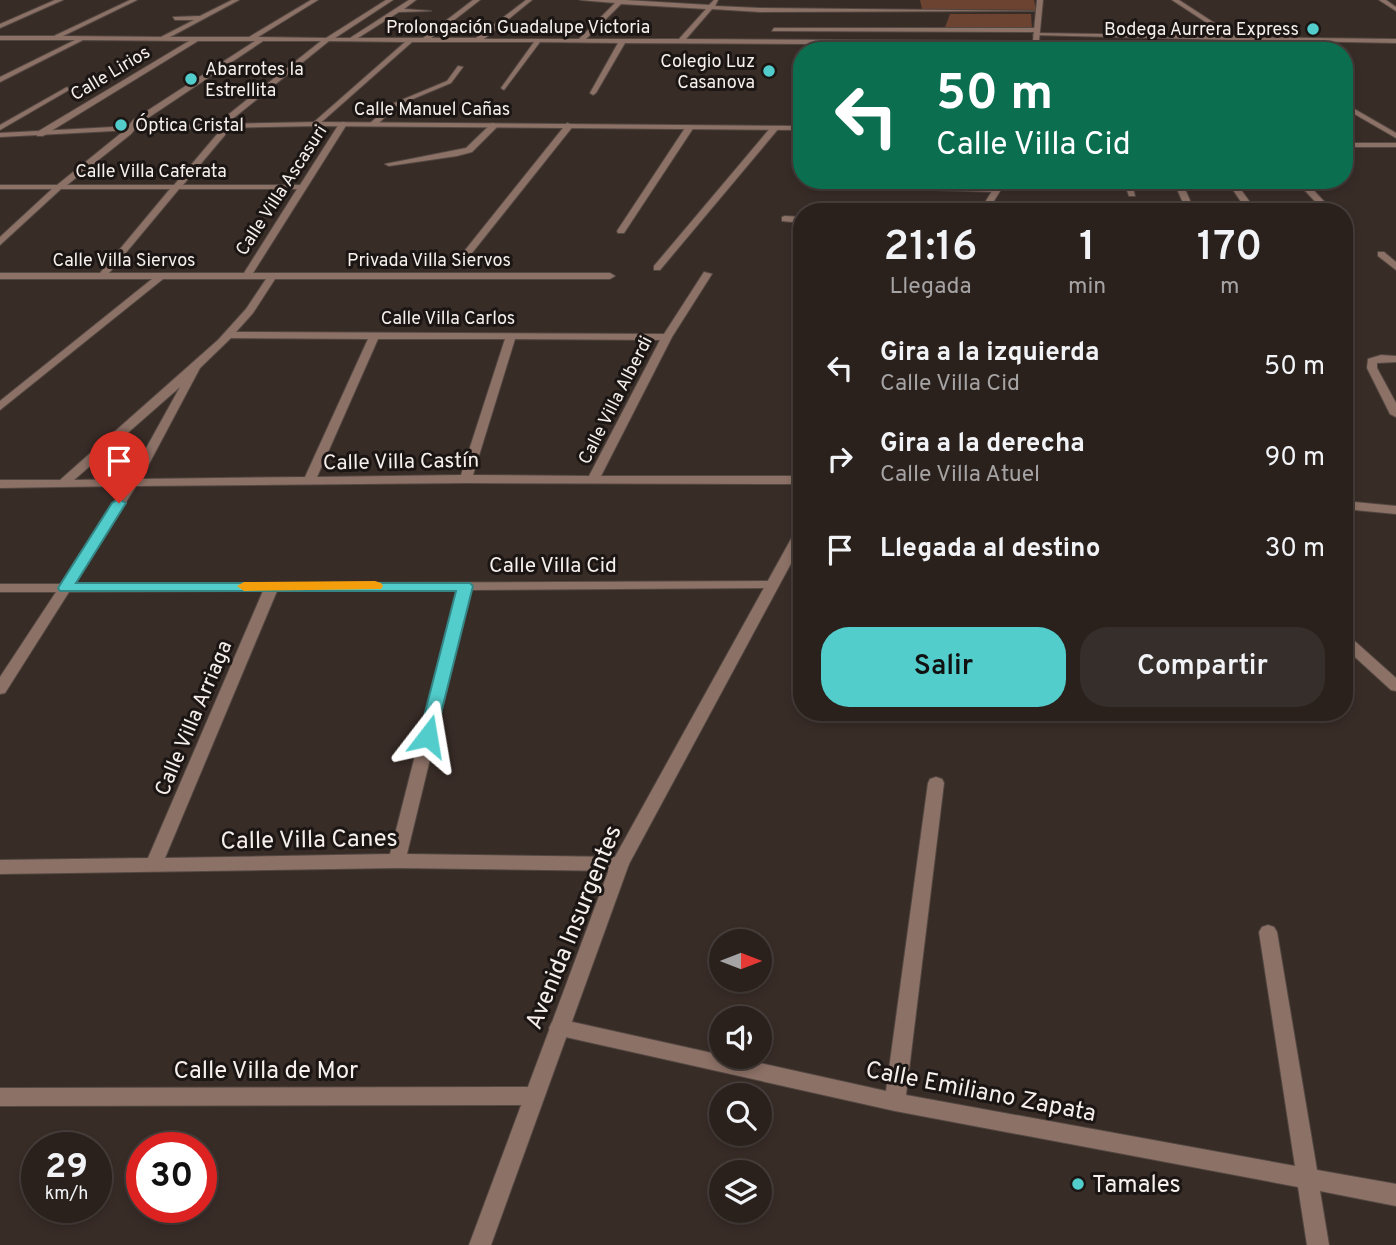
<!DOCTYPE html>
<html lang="es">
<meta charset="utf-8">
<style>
body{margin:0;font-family:Overpass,sans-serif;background:#362e2a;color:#f1f3f6;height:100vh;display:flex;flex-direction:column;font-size:26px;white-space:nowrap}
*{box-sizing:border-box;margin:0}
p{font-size:23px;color:#a5a3a4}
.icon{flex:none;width:38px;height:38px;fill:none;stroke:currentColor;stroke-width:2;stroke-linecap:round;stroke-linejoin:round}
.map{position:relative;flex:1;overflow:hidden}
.drawer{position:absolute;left:793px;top:203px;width:560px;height:518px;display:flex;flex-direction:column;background:#2a211d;border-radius:28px;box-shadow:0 4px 10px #0003,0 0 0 2px #463e3b}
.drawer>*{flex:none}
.top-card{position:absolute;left:793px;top:42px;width:560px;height:147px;border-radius:28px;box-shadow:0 4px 10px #0003,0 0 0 2px #463e3b;background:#0b6e4f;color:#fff;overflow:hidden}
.needle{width:46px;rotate:90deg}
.buttons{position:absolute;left:709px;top:929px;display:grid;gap:14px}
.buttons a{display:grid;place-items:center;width:63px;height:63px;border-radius:50%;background:#2a211d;box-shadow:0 4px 10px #0003,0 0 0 2px #463e3b;font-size:35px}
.speed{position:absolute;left:21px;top:1132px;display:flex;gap:14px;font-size:35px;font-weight:700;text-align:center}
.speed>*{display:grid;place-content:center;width:91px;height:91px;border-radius:50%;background:#2a211d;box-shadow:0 4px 10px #0003,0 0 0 2px #463e3b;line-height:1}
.speed small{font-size:18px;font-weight:400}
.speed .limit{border:10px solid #d22;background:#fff;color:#111}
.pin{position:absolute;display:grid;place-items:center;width:60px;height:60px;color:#fff;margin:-72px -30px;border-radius:50% 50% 50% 0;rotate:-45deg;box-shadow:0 0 7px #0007}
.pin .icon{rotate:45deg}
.me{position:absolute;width:77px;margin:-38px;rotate:14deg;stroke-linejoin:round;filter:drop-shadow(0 0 5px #0008)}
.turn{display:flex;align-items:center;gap:24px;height:147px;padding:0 28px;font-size:32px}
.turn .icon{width:91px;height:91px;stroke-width:2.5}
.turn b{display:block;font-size:49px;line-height:60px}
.eta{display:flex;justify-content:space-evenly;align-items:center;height:119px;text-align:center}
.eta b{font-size:42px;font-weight:600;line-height:49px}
.button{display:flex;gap:14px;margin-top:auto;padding:14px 28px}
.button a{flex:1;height:80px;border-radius:28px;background:#52cdcc;color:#111;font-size:28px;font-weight:600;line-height:80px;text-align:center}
.button a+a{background:#362e2a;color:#f1f3f6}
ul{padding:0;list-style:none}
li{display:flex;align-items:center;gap:21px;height:91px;padding:0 28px}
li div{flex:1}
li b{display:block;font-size:26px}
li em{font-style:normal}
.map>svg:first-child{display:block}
</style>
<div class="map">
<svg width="1396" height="1245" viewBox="0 0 1396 1245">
<rect width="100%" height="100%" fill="#382c27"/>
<g fill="#6c4331">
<polygon points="920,0 1034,0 1036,10 922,9"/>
<polygon points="950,14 1031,14 1032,30 944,30"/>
</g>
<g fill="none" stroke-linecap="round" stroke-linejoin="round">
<g stroke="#534742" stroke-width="2">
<g id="service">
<polygon points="458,66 463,67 451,83 396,106 376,126 369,124 392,104 447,81"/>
<polygon points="492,123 499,125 472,152 457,156 389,166 385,164 466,148"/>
</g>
</g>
<g stroke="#534742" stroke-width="2">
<g id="minor">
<polygon points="55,0 63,0 0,28 0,24"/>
<path d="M 130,0 L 137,0 L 63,36 L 161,37 L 194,20 L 175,20 L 173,17 L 200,16 L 232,0 L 239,0 L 170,37 L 249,37 L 311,0 L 318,0 L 258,37 L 326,38 L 386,0 L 393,0 L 335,38 L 350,38 L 409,0 L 416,0 L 404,9 L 431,11 L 399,12 L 358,38 L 423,38 L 473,0 L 480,0 L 431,38 L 476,38 L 526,0 L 532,0 L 484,39 L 579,39 L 615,3 L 580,0 L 625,0 L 709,5 L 714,0 L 718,0 L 715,6 L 760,8 L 1042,11 L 760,12 L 712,9 L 686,39 L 1035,41 L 1038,43 L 1035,45 L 625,43 L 596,93 L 593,95 L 590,93 L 618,43 L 540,42 L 504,90 L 501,88 L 534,42 L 412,42 L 317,126 L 314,122 L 405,42 L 329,41 L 230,121 L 225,135 L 183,185 L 300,185 L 339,124 L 343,122 L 347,124 L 253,273 L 610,273 L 615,276 L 610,279 L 275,279 L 253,313 L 236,332 L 664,334 L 704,272 L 712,274 L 672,337 L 601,476 L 802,476 L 802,484 L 466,483 L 136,486 L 75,584 L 776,581 L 778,584 L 771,588 L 471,590 L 407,854 L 620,857 L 626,859 L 629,864 L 626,869 L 620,871 L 397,868 L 0,874 L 0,860 L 148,858 L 263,591 L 69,592 L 5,693 L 0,694 L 0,677 L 56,592 L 0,592 L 0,584 L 61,584 L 124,486 L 0,488 L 0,480 L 60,480 L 218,340 L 246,309 L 266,279 L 163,279 L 0,410 L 0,401 L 152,279 L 0,279 L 0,273 L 100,273 L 170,189 L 61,189 L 0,245 L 0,237 L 52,189 L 0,189 L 0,185 L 57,185 L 125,130 L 133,120 L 255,41 L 198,41 L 43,136 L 37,136 L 37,132 L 189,41 L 83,40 L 0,82 L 0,77 L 75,40 L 0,40 L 0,36 L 54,36 ZM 621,4 L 706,9 L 679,39 L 586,39 ZM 263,41 L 321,41 L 224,118 L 219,132 L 174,185 L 67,185 L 131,134 L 139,124 ZM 179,189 L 297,189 L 244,273 L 109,273 ZM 231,338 L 368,339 L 305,477 L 141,479 L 200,368 ZM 378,339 L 505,339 L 461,475 L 317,477 ZM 515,339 L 660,340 L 589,476 L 473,475 ZM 180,387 L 129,479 L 74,480 ZM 457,590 L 390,854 L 165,858 L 277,591 Z"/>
<polygon points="1172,0 1179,0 1236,37 1396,39 1396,43 1242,40 1257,51 1249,51 1233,40 1033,35 1036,33 1227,36"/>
<polygon points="1379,0 1386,0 1396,7 1396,11"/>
<polygon points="774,28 1037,28 1040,30 1037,32 772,31"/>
<polygon points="67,87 69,90 0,130 0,125"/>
<polygon points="1344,103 1396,133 1396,138 1344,108"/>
<polygon points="567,123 574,125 460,268 454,268 454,264"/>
<polygon points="687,125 694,127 624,233 618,233 617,231"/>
<polygon points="772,126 779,128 660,270 654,270 654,266"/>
<rect x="1344" y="143" width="52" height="4"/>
<polygon points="1123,180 1131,180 1135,196 1129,196"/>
<polygon points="1173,180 1181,180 1192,205 1242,203 1226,180 1234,180 1252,205 1248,208 1175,210 1175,206 1184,205"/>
<polygon points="1295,180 1304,180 1334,212 1325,212"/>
<polygon points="874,184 997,188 1001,190 997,192 871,188 871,184"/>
<polygon points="785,216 802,217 802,223 782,221 782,217"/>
<polygon points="1378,252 1384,252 1396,262 1396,270 1378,256"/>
<polygon points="1381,355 1396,356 1396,362 1377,363 1377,368 1396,403 1396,417 1390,414 1367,368 1368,359"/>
<polygon points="802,430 802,443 796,440 796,433"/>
<polygon points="1344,501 1396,506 1396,514 1344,509"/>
<polygon points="936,777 942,779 944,783 906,1095 1295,1166 1259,932 1262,927 1268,925 1274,927 1277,932 1317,1170 1396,1184 1396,1206 1320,1191 1329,1245 1307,1245 1298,1187 895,1111 552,1034 549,1028 552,1022 559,1019 721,1055 721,1057 732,1057 886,1091 928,783 930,779"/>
<polygon points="533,1087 540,1089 543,1096 540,1103 533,1105 0,1106 0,1088"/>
</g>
</g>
<g stroke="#534742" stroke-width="2">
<g id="tertiary">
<polygon points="1037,0 1043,0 1038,51 1032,51"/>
<polygon points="317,122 802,126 802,130 317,126 132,130 0,137 0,133 132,126"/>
<polygon points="999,180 1007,180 987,212 979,212"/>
<polygon points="802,526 802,543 629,864 491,1245 469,1245 611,864 796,530"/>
<polygon points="1344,634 1349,636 1396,678 1396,691 1391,690 1344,647"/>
</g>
</g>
<use href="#service" fill="#8c7166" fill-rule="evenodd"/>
<use href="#minor" fill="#8c7166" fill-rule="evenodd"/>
<use href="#tertiary" fill="#8c7166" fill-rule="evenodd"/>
</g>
<polygon fill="#52cdcc" stroke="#358585" stroke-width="2" points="119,499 126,503 76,583 470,583 473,586 434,741 421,741 419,736 456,591 60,591 58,588 112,503"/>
<polygon fill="#f59e0b" points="375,581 381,583 383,586 381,589 244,591 237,586 244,582"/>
<g fill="#52cdcc" stroke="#1b1614" stroke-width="2.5">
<circle cx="1313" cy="29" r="7"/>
<circle cx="769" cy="71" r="7"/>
<circle cx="191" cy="79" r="7"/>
<circle cx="121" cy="125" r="7"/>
<circle cx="1078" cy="1184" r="7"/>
</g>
<g text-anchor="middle" stroke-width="6" stroke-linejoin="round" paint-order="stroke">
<g font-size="18" fill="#f6efeb" stroke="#1b1614">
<text x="518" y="33">Prolongación Guadalupe Victoria</text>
<text transform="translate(110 73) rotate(-31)" y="6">Calle Lirios</text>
<text x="432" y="115">Calle Manuel Cañas</text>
<text x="151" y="177">Calle Villa Caferata</text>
<text transform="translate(281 190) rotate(-57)" y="6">Calle Villa Ascasuri</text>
<text x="124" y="266">Calle Villa Siervos</text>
<text x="429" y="266">Privada Villa Siervos</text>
<text x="448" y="324">Calle Villa Carlos</text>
<text transform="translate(615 400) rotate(-63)" y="6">Calle Villa Alberdi</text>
</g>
<g font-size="18" fill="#f6efeb" stroke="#1b1614" text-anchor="end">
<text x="1299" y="35">Bodega Aurrera Express</text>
<text x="755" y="67">Colegio Luz<tspan x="755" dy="21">Casanova</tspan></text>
<text x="205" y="75" text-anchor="start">Abarrotes la<tspan x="205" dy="21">Estrellita</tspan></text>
<text x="135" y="131" text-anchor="start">Óptica Cristal</text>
</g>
<g font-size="21" fill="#f6efeb" stroke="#1b1614">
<text transform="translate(401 461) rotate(-1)" y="7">Calle Villa Castín</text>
<text x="553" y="572">Calle Villa Cid</text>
<text transform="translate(193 718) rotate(-67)" y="7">Calle Villa Arriaga</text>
</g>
<g font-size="24" fill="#f6efeb" stroke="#1b1614">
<text transform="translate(309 839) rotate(-1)" y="8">Calle Villa Canes</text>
<text transform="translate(573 927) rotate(-68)" y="8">Avenida Insurgentes</text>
<text x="266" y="1078">Calle Villa de Mor</text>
<text transform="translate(981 1091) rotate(11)" y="8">Calle Emiliano Zapata</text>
</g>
<g font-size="24" fill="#f6efeb" stroke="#1b1614" text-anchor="start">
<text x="1092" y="1192">Tamales</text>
</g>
</g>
</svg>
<div class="buttons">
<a><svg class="needle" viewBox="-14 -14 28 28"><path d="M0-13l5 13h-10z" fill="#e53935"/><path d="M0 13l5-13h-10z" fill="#a5a3a4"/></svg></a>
<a><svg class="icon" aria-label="sound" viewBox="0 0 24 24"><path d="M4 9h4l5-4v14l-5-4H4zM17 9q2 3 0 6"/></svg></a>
<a><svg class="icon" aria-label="search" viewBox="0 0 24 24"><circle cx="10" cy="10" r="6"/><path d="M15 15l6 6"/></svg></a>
<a><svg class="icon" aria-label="layers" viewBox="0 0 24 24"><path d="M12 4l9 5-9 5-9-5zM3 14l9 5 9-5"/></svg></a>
</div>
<div class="speed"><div>29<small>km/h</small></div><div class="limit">30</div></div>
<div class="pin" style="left:119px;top:503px;background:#d93025"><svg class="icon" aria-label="arrive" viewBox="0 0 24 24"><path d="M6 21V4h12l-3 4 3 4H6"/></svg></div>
<svg class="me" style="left:428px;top:736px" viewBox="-20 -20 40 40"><path d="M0-17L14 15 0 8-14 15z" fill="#52cdcc" stroke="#fff" stroke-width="4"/></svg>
<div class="top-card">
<div class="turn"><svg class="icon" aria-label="left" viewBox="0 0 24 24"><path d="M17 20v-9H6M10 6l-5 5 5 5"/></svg><div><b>50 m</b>Calle Villa Cid</div></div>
</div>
<section class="drawer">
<div class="eta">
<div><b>21:16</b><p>Llegada</p></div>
<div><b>1</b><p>min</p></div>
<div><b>170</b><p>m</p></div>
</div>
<ul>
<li><svg class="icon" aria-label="left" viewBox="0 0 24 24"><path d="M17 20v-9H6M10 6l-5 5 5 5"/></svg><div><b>Gira a la izquierda</b><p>Calle Villa Cid</p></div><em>50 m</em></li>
<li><svg class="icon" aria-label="right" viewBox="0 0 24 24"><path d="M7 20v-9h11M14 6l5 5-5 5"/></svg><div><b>Gira a la derecha</b><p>Calle Villa Atuel</p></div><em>90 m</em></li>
<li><svg class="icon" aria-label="arrive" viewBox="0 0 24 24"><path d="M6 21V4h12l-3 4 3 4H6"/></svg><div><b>Llegada al destino</b></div><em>30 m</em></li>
</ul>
<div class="button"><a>Salir</a><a>Compartir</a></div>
</section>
</div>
